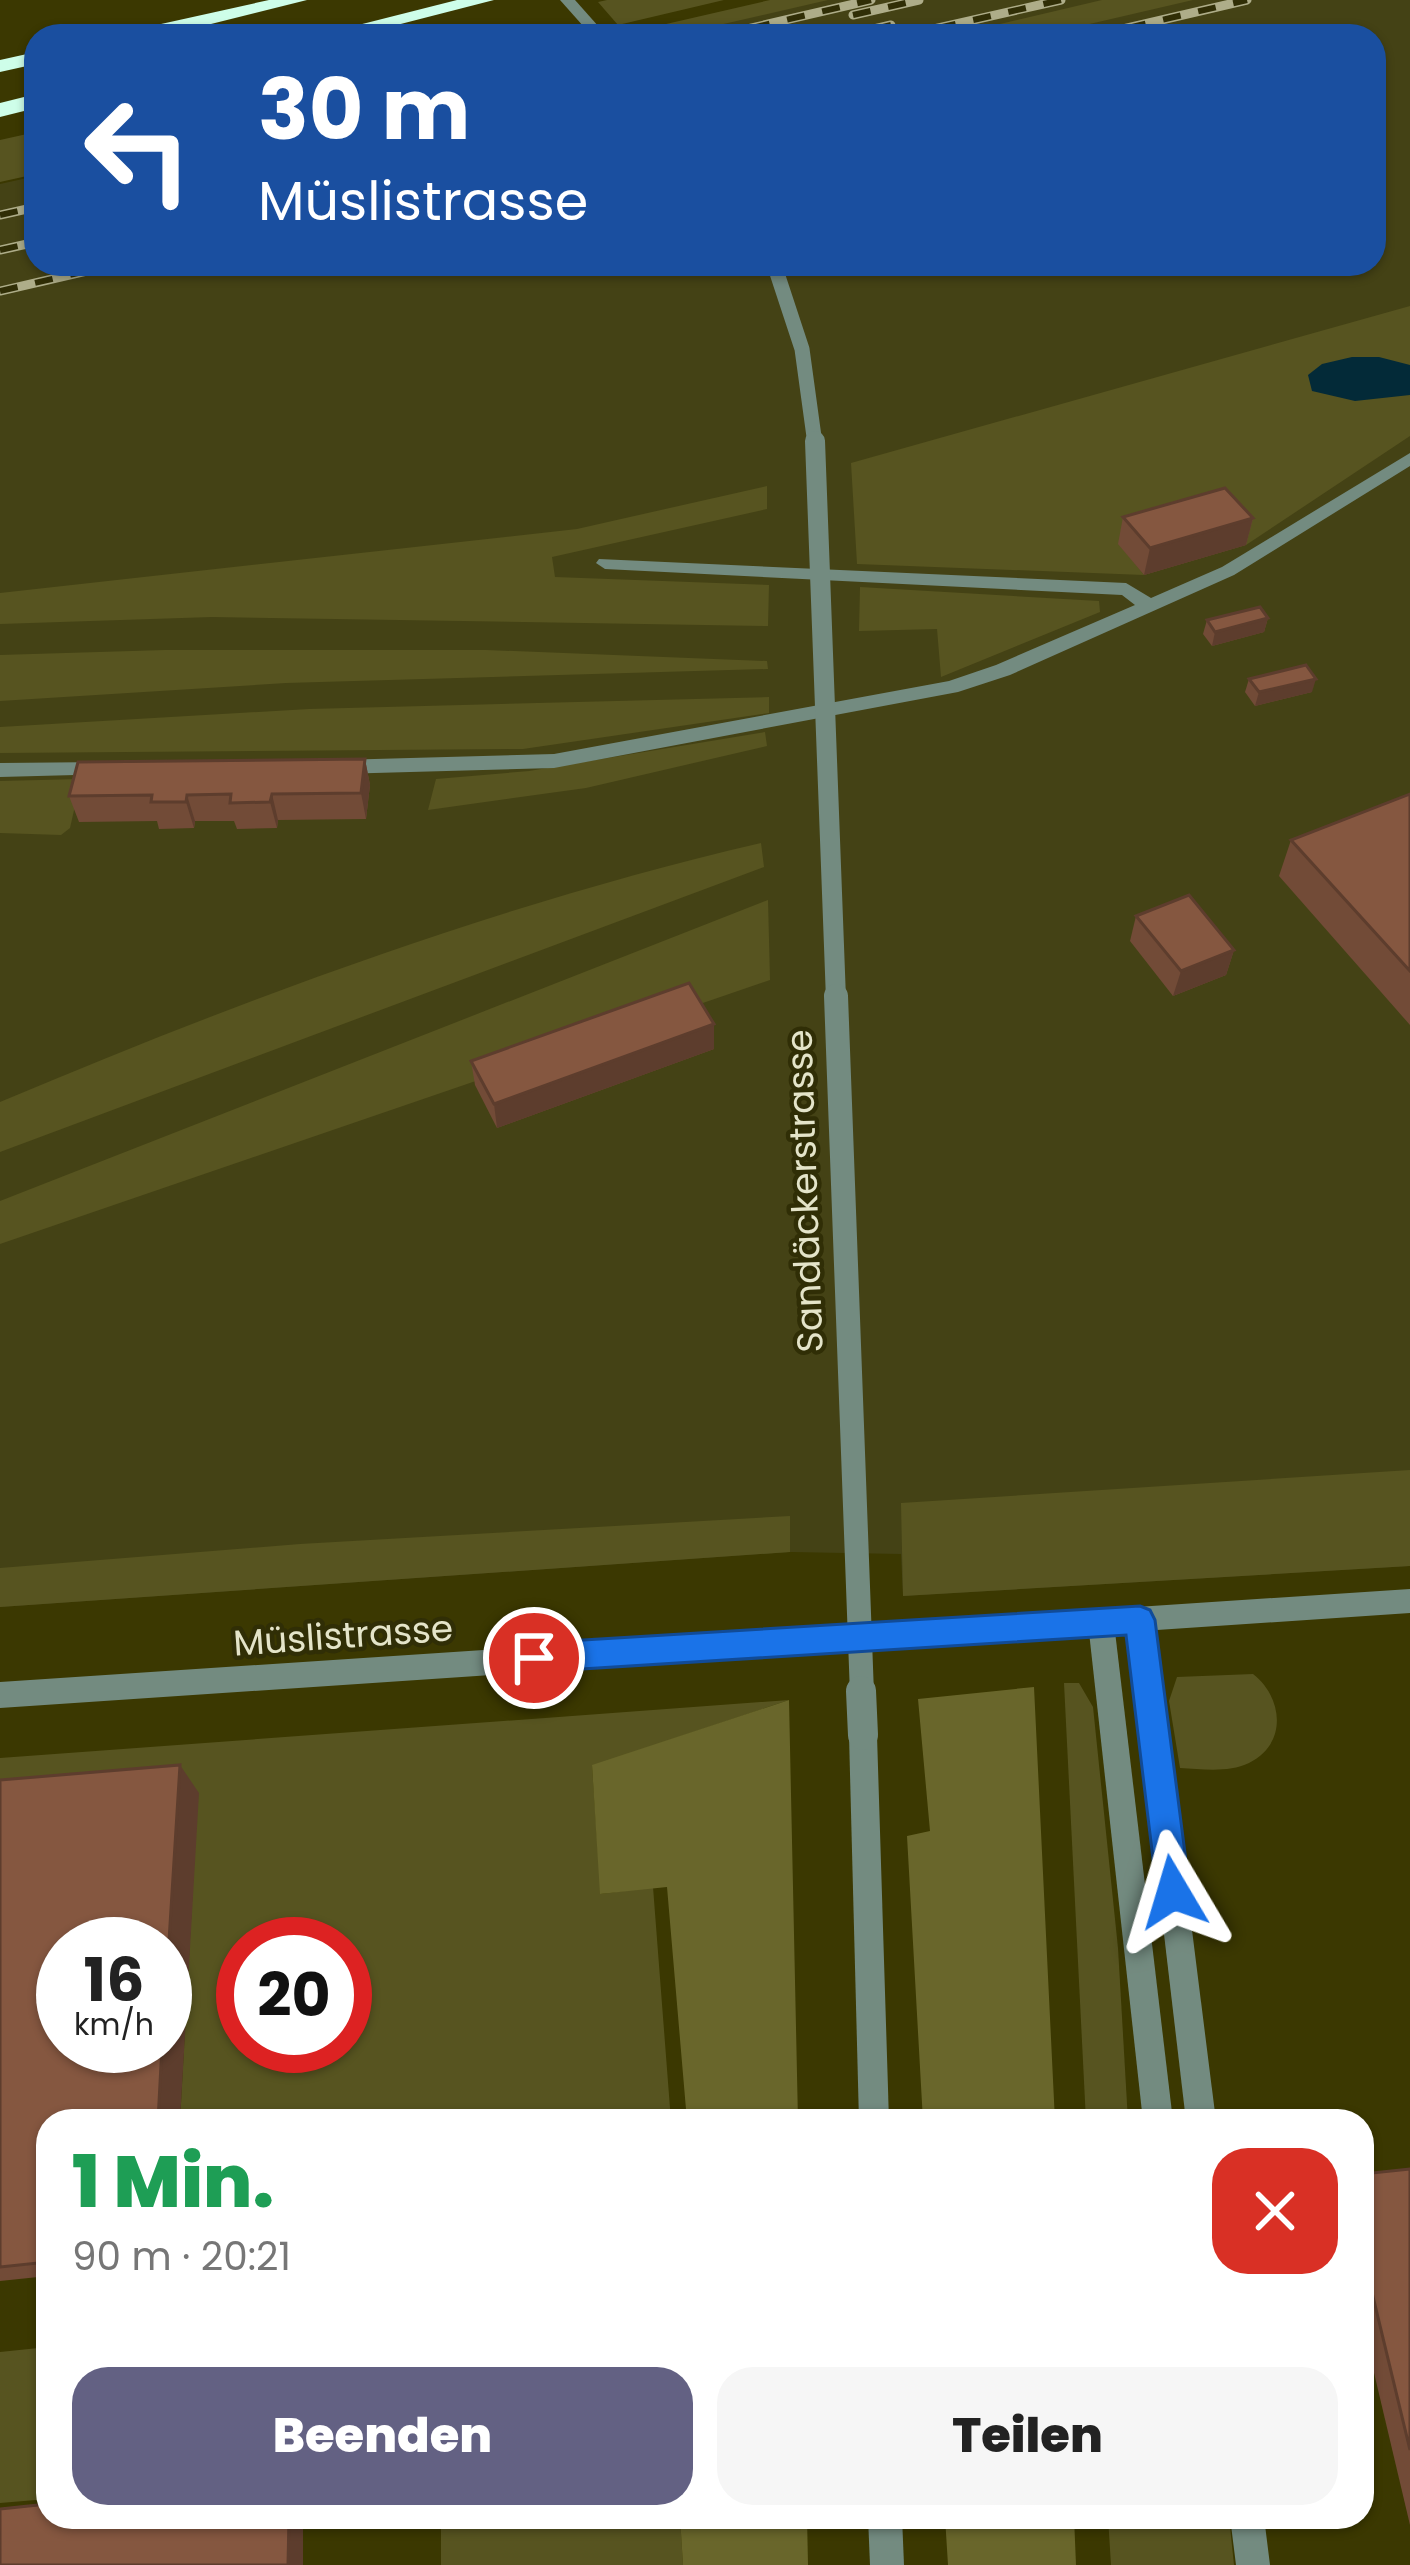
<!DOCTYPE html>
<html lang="de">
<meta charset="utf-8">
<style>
body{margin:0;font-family:Poppins,sans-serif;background:#f6f6f6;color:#222;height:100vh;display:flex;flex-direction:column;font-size:45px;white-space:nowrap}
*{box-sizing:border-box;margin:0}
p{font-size:39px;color:#767676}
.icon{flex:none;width:66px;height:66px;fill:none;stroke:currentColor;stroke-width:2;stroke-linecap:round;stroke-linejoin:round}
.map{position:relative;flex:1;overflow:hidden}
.sheet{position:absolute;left:36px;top:2109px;width:1338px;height:420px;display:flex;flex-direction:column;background:#fff;border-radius:36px;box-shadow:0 3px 9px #0004}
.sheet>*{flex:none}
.banner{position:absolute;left:24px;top:24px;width:1362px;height:252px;border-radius:36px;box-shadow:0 3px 9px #0004;background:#1a4fa0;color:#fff;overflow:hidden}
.speed{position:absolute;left:36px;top:1917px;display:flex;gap:24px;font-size:60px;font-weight:700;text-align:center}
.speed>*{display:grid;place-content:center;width:156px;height:156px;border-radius:50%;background:#fff;box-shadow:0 3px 9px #0004;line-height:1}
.speed small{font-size:30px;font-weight:400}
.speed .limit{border:18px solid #d22;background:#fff;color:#111}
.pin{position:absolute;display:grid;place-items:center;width:102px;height:102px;color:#fff;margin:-51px;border:6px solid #fff;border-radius:50%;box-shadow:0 3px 12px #0007}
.me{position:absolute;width:132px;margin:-66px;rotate:353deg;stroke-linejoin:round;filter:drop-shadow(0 0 9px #0008)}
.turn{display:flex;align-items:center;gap:42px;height:252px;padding:0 36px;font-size:54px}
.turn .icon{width:156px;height:156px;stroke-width:2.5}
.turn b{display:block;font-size:84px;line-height:102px}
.round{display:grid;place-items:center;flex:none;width:126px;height:126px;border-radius:36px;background:#f6f6f6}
.overview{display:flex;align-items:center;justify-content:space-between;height:204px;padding:0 36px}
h1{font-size:72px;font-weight:800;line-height:90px;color:#1e9e55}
.cta{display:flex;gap:24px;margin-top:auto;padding:24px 36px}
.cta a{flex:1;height:138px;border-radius:36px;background:#636183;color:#fff;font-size:48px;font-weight:800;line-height:138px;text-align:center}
.cta a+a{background:#f6f6f6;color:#222}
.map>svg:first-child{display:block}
</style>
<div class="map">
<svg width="1410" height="2565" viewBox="0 0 1410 2565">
<rect width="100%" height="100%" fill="#3b3801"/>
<polygon fill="#444215" points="807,0 1410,0 1410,1566 903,1596 901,1554 790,1552 0,1607 0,184 36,176 36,264 1374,264 1374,36 656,36"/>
<g fill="#575420" fill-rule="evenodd">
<polygon points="607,0 724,0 618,25 598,2"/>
<polygon points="770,0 828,0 671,36 627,33"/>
<polygon points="1102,0 1193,0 1038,36 949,36"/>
<polygon points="36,132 36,174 0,182 0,140"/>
<polygon points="1410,306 1410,436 1246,545 1218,515 1119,544 1144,575 857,564 851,463"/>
<polygon points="767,486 767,509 552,557 555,577 769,585 768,626 212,617 0,624 0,593 577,529"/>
<polygon points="860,587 1099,601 1100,612 941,677 937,629 859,631"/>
<polygon points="165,650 486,650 767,661 768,669 286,683 0,701 0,655"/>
<polygon points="769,697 769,713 523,749 0,753 0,727 309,709"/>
<polygon points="765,732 767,746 586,788 428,810 436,779 529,771"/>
<polygon points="81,779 70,828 61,835 0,833 0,781"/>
<path d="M 761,843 L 764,867 L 0,1152 L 0,1102 C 247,998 499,904 761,843 Z"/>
<polygon points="768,900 770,980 0,1244 0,1201"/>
<polygon points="1410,1470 1410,1566 903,1596 901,1503"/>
<polygon points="790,1516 790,1552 0,1607 0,1568 300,1544"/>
<path d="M 1253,1674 C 1283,1697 1288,1744 1249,1763 C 1228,1773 1202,1769 1180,1768 L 1169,1701 L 1177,1677 Z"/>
<polygon points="1064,1683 1079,1683 1093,1707 1118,1948 1128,2121 1086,2121"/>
<path d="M 789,1700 L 592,1766 L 601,1894 L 653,1887 L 671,2121 L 180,2121 L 198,1793 L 0,1810 L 0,1758 ZM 243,1944 L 345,1944 L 345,2046 L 243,2046 Z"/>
<polygon points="48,2347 48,2499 0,2503 0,2352"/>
<polygon points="441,2517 680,2517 683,2565 441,2565"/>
<polygon points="1108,2517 1229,2517 1234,2565 1111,2565"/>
</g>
<g fill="#69662b">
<polygon points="1034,1687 1055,2121 923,2121 907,1836 930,1831 918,1699"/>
<polygon points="789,1700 798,2121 687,2121 667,1887 600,1894 592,1765"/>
<polygon points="680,2517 807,2517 808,2565 683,2565"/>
<polygon points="945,2517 1074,2517 1076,2565 948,2565"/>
</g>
<polygon fill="#032a38" points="1352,357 1379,357 1410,365 1410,395 1355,401 1312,391 1308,375 1322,364"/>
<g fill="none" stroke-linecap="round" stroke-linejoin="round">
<g fill="#738b80" fill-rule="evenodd">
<polygon points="1410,453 1410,466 1234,575 1010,675 958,692 554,768 338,774 328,767 338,760 554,754 949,681 996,665 1135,605 1122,595 605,569 596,563 599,559 1126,583 1151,598 1222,567"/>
<polygon points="106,762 113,764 113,774 0,777 0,763"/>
<polygon points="1140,1608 1149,1611 1153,1620 1216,2121 1186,2121 1127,1620 1131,1611"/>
<polygon points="1101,1611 1110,1614 1114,1623 1173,2121 1143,2121 1088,1623 1092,1614"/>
<polygon points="1230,2517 1264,2517 1270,2565 1236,2565"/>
</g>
<polygon fill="#738b80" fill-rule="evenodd" points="1410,1589 1410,1613 0,1708 0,1682"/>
<g fill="#738b80" fill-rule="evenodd">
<polygon points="560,0 575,0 607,36 592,36"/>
<polygon points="863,1722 873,1726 877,1735 889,2121 859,2121 849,1735 853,1726"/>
<polygon points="868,2517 902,2517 904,2565 870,2565"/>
</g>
<g fill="#cefee9" fill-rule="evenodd">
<polygon points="269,0 307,0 163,36 123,36 134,30"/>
<polygon points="457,0 494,0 354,36 315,36"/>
<polygon points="36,52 36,64 0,72 0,60"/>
<polygon points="36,94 36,108 0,117 0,103"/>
</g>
<g stroke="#aead89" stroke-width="9">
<g id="rail">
<polyline points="853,15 919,0"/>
<polyline points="717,36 871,0"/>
<polyline points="844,36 891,25"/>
<polyline points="903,36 1061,0"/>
<polyline points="1093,36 1247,0"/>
<polyline points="0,215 36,207"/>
<polyline points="0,250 36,242"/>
<polyline points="0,291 117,264"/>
</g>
</g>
<use href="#rail" stroke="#302e06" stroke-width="6" stroke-dasharray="18" stroke-linecap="butt"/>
<polyline stroke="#738b80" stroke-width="15" points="774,264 802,349 815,444"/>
<polyline stroke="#738b80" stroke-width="20" points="815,441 836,999"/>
<polyline stroke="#738b80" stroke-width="24" points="836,996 862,1694"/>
<polyline stroke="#738b80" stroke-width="30" points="861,1691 863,1735"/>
</g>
<g fill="#724b37">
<polygon points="1123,517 1253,518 1246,545 1144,575 1118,544"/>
<polygon points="1268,618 1264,632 1212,646 1203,634 1207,620"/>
<polygon points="1249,679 1312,692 1255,706 1245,692"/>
<polygon points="365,759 370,785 366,819 278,820 277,828 237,829 234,821 195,821 194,828 159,829 157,821 79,822 69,796"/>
<polygon points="1410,794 1410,1025 1279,876 1291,840"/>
<polygon points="1136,916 1234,950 1226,975 1173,996 1130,941"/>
<polygon points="714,1024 714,1049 497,1128 475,1085 471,1061"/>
<polygon points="0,1780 199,1793 48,2121 48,2276 0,2281"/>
<polygon points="1410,2169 1410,2525 1362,2322 1362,2174"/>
</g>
<g fill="#5d3d2d">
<polygon points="1253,518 1246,545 1144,575 1150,548"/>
<polygon points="1268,618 1264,632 1212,646 1215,632"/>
<polygon points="1316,679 1312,692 1255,706 1259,692"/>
<polygon points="365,759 370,785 366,819 361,793"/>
<polygon points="272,794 278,820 277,828 270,802"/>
<polygon points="187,795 195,821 194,828 186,802"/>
<polygon points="1234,950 1226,975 1173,996 1181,971"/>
<polygon points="714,1024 714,1049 497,1128 494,1104"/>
<polygon points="180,1765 199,1793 180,2121 158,2121 162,2046 165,2046 165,2005"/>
<polygon points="289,2517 303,2517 303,2565 288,2565"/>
</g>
<g fill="#855740" stroke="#5d3d2d" stroke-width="3">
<polygon points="1225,488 1253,518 1150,548 1123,517"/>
<polygon points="1260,607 1268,618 1215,632 1207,620"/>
<polygon points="1306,665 1316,679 1259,692 1249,679"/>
<polygon points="365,759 361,793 272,794 270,802 230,803 231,794 187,795 186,802 151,802 152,795 69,796 78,762"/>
<polygon points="1410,794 1410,971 1291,840"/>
<polygon points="1189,895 1234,950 1181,971 1136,916"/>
<polygon points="689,983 714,1024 494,1104 471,1061"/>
<polygon points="180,1765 165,2005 165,1944 63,1944 63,2046 162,2046 158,2121 48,2121 48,2262 0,2267 0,1780"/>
<polygon points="1410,2169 1410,2450 1362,2251 1362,2174"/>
<polygon points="48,2504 48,2517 289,2517 288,2565 0,2565 0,2509"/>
</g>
<polygon fill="#1a73e8" stroke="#114b97" stroke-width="3" points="1140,1606 1150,1610 1155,1620 1190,1892 1185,1903 1173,1908 1162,1903 1157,1892 1126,1635 534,1672 523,1668 519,1658 523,1647 534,1643"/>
<g text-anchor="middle" stroke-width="9" stroke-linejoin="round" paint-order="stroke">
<g font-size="36" fill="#e4e4c9" stroke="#302e06">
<text transform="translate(804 1191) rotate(-92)" y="13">Sandäckerstrasse</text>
<text transform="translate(343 1635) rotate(-4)" y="13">Müslistrasse</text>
</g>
</g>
</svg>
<div class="speed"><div>16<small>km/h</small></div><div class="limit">20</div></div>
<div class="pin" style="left:534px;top:1658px;background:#d93025"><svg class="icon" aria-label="arrive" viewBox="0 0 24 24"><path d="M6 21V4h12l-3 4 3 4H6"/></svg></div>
<svg class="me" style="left:1173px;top:1892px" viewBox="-20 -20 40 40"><path d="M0-17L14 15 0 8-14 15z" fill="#1a73e8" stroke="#fff" stroke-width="4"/></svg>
<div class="banner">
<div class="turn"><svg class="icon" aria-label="left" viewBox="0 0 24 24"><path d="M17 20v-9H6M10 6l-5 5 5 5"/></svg><div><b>30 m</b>Müslistrasse</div></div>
</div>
<section class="sheet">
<div class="overview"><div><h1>1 Min.</h1><p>90 m · 20:21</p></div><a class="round" style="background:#d93025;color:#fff"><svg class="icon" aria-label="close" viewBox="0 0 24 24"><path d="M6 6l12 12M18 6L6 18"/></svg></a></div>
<div class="cta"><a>Beenden</a><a>Teilen</a></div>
</section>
</div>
